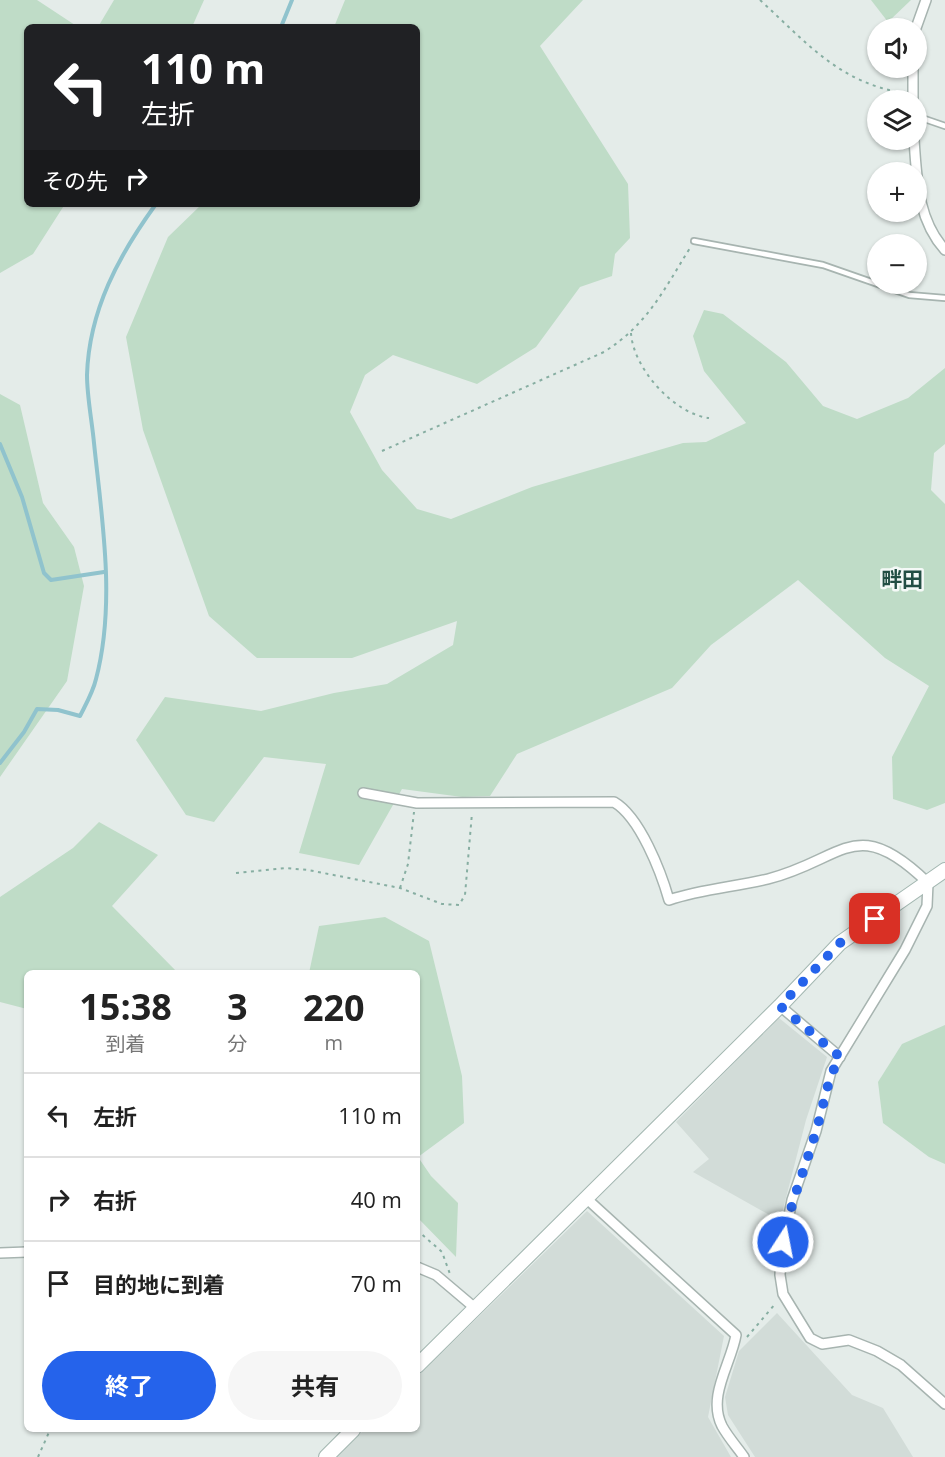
<!DOCTYPE html>
<html lang="ja">
<meta charset="utf-8">
<style>
body{margin:0;font-family:"Open Sans","Noto Sans JP",sans-serif;background:#f6f6f6;color:#222;height:100vh;display:flex;flex-direction:column;font-size:22px;white-space:nowrap}
*{box-sizing:border-box;margin:0}
p{font-size:20px;color:#767676}
.icon{flex:none;width:33px;height:33px;fill:none;stroke:currentColor;stroke-width:2;stroke-linecap:round;stroke-linejoin:round}
.map{position:relative;flex:1;overflow:hidden}
.drawer{position:absolute;left:24px;top:970px;width:396px;height:462px;display:flex;flex-direction:column;background:#fff;border-radius:9px;box-shadow:0 2px 4px #0004}
.drawer>*{flex:none}
.guide{position:absolute;left:24px;top:24px;width:396px;height:183px;border-radius:9px;box-shadow:0 2px 4px #0004;background:#202124;color:#fff;overflow:hidden}
.fabs{position:absolute;left:867px;top:18px;display:grid;gap:12px}
.fabs a{display:grid;place-items:center;width:60px;height:60px;border-radius:50%;background:#fff;box-shadow:0 2px 4px #0004;font-size:30px}
.pin{position:absolute;display:grid;place-items:center;width:51px;height:51px;color:#fff;margin:-26px;border-radius:12px;box-shadow:0 3px 9px #0006}
.me{position:absolute;width:66px;margin:-33px;rotate:11deg;stroke-linejoin:round;filter:drop-shadow(0 0 4px #0008)}
.turn{display:flex;align-items:center;gap:21px;height:126px;padding:0 18px;font-size:27px}
.turn .icon{width:78px;height:78px;stroke-width:2.5}
.turn b{display:block;font-size:42px;line-height:51px}
.then{display:flex;align-items:center;height:57px;padding:0 18px;background:#0003;gap:12px;font-size:22px}
.eta{display:flex;justify-content:space-evenly;align-items:center;height:102px;text-align:center}
.eta b{font-size:36px;font-weight:700;line-height:42px}
.cta{display:flex;gap:12px;margin-top:auto;padding:12px 18px}
.cta a{flex:1;height:69px;border-radius:36px;background:#2563eb;color:#fff;font-size:24px;font-weight:700;line-height:69px;text-align:center}
.cta a+a{background:#f6f6f6;color:#222}
ul{padding:0;list-style:none}
li{display:flex;align-items:center;gap:18px;height:84px;padding:0 18px;border-top:2px solid #e0e0e0}
li div{flex:1}
li b{display:block;font-size:22px}
li em{font-style:normal}
.map>svg:first-child{display:block}
</style>
<div class="map">
<svg width="945" height="1457" viewBox="0 0 945 1457">
<rect width="100%" height="100%" fill="#e4ece9"/>
<g fill="#d2dcd8">
<polygon points="779,1018 827,1057 806,1120 780,1221 693,1172 709,1159 676,1122"/>
<polygon points="587,1211 724,1336 708,1417 731,1457 336,1457 364,1430 417,1430 417,1377"/>
<polygon points="777,1313 852,1395 883,1408 913,1457 755,1457 728,1415 725,1397 739,1351"/>
</g>
<g fill="#bfdcc7">
<polygon points="0,0 37,0 78,27 27,27 27,204 65,204 33,254 0,273"/>
<polygon points="114,0 204,0 192,27 98,27"/>
<polygon points="345,0 583,0 540,46 628,184 630,238 615,254 612,276 580,287 536,347 477,384 393,355 365,375 350,412 382,470 417,509 451,519 532,487 683,443 706,442 746,423 704,371 693,336 704,310 723,314 786,362 823,406 857,419 908,398 945,368 945,444 934,453 931,490 945,504 945,803 927,810 893,799 892,757 929,686 885,658 798,580 711,645 672,688 517,754 490,796 462,797 402,789 359,865 299,853 326,764 264,757 214,822 186,815 136,740 165,697 261,711 334,693 387,684 453,645 457,621 352,658 257,658 209,616 143,430 126,337 168,237 202,204 417,204 417,27 334,27"/>
<polygon points="871,0 911,0 888,22"/>
<polygon points="0,394 20,405 43,503 74,547 84,586 67,681 0,777"/>
<polygon points="99,822 158,855 112,906 178,973 27,974 27,1009 0,1002 0,897 73,848"/>
<polygon points="385,917 429,941 462,1076 464,1123 418,1157 431,1176 458,1203 456,1257 417,1217 417,974 309,973 319,926"/>
<polygon points="945,1025 945,1164 929,1157 883,1123 878,1082 902,1044"/>
</g>
<g fill="none" stroke-linecap="round" stroke-linejoin="round">
<g stroke="#90c3cd" stroke-width="4">
<polyline points="281,27 292,0"/>
<polyline points="0,444 22,497 44,573 51,580 104,572"/>
<path d="M 0,763 L 24,732 L 37,709 L 58,710 L 80,716 C 86,704 93,692 96,679 C 116,603 102,520 94,443 C 92,421 87,397 87,375 C 89,310 119,255 156,204"/>
</g>
<g stroke="#a7b4b0" stroke-width="8">
<g id="lane">
<polyline points="916,116 945,126"/>
<polyline points="694,241 823,265 909,295 945,298"/>
</g>
</g>
<g stroke="#a7b4b0" stroke-width="12">
<g id="street">
<polyline points="916,28 926,0"/>
<polyline points="913,100 913,68"/>
<path d="M 914,140 C 917,178 917,219 945,250"/>
<path d="M 363,793 L 417,803 L 614,802 C 640,817 661,872 669,900 C 702,889 735,887 768,879 C 844,860 855,812 928,883 L 927,906 L 905,950 L 831,1071 L 816,1131 L 792,1200 L 781,1256 L 780,1275 L 783,1294 L 810,1338 L 822,1344 L 849,1340 L 877,1351 L 901,1365 L 945,1404"/>
<polyline points="780,1006 840,1057"/>
<path d="M 587,1199 L 736,1335 C 731,1364 707,1396 722,1426 C 728,1437 737,1447 744,1457"/>
<polyline points="0,1253 27,1252"/>
<polyline points="417,1267 436,1275 475,1308"/>
</g>
</g>
<g stroke="#a3b7b1" stroke-width="16">
<g id="secondary">
<polyline points="417,1366 780,1006 840,943 945,870"/>
<polyline points="326,1457 353,1430"/>
</g>
</g>
<g stroke="#87aea2" stroke-width="2" stroke-dasharray="3 4.5" stroke-linecap="butt">
<path d="M 760,0 C 806,42 839,83 904,93"/>
<path d="M 631,333 C 633,368 674,414 709,418"/>
<path d="M 382,451 L 604,352 C 648,324 663,291 690,248"/>
<polyline points="236,873 286,868 308,870 400,888 442,904 459,905 465,895 472,813"/>
<polyline points="400,888 408,864 414,812"/>
<polyline points="417,1230 442,1252 450,1274"/>
<polyline points="747,1337 776,1303"/>
<polyline points="38,1457 50,1430"/>
</g>
<use href="#lane" stroke="#fff" stroke-width="4.5"/>
<use href="#street" stroke="#fff" stroke-width="9"/>
<use href="#secondary" stroke="#fff" stroke-width="14"/>
</g>
<g fill="none" stroke-linecap="round" stroke-linejoin="round">
<path stroke="#2563eb" stroke-width="10" stroke-dasharray="0 18" d="M 783,1242 C 790,1204 805,1169 816,1131 C 824,1106 826,1081 840,1057 L 780,1006 L 840,943 L 875,919"/>
</g>
<g text-anchor="middle" stroke-width="5" stroke-linejoin="round" paint-order="stroke">
<g font-size="21" font-weight="bold" fill="#224e44" stroke="#f4f9f7">
<text x="902" y="587">畔田</text>
</g>
</g>
</svg>
<div class="fabs">
<a><svg class="icon" aria-label="sound" viewBox="0 0 24 24"><path d="M4 9h4l5-4v14l-5-4H4zM17 9q2 3 0 6"/></svg></a>
<a><svg class="icon" aria-label="layers" viewBox="0 0 24 24"><path d="M12 4l9 5-9 5-9-5zM3 14l9 5 9-5"/></svg></a>
<a>+</a>
<a>−</a>
</div>
<div class="pin" style="left:875px;top:919px;background:#d93025"><svg class="icon" aria-label="arrive" viewBox="0 0 24 24"><path d="M6 21V4h12l-3 4 3 4H6"/></svg></div>
<svg class="me" style="left:783px;top:1242px" viewBox="-20 -20 40 40"><circle r="17" fill="#2563eb" stroke="#fff" stroke-width="3"/><path d="M0-11L8 9 0 5-8 9z" fill="#fff"/></svg>
<div class="guide">
<div class="turn"><svg class="icon" aria-label="left" viewBox="0 0 24 24"><path d="M17 20v-9H6M10 6l-5 5 5 5"/></svg><div><b>110 m</b>左折</div></div>
<div class="then">その先<svg class="icon" aria-label="right" viewBox="0 0 24 24"><path d="M7 20v-9h11M14 6l5 5-5 5"/></svg></div>
</div>
<section class="drawer">
<div class="eta">
<div><b>15:38</b><p>到着</p></div>
<div><b>3</b><p>分</p></div>
<div><b>220</b><p>m</p></div>
</div>
<ul>
<li><svg class="icon" aria-label="left" viewBox="0 0 24 24"><path d="M17 20v-9H6M10 6l-5 5 5 5"/></svg><div><b>左折</b></div><em>110 m</em></li>
<li><svg class="icon" aria-label="right" viewBox="0 0 24 24"><path d="M7 20v-9h11M14 6l5 5-5 5"/></svg><div><b>右折</b></div><em>40 m</em></li>
<li><svg class="icon" aria-label="arrive" viewBox="0 0 24 24"><path d="M6 21V4h12l-3 4 3 4H6"/></svg><div><b>目的地に到着</b></div><em>70 m</em></li>
</ul>
<div class="cta"><a>終了</a><a>共有</a></div>
</section>
</div>
